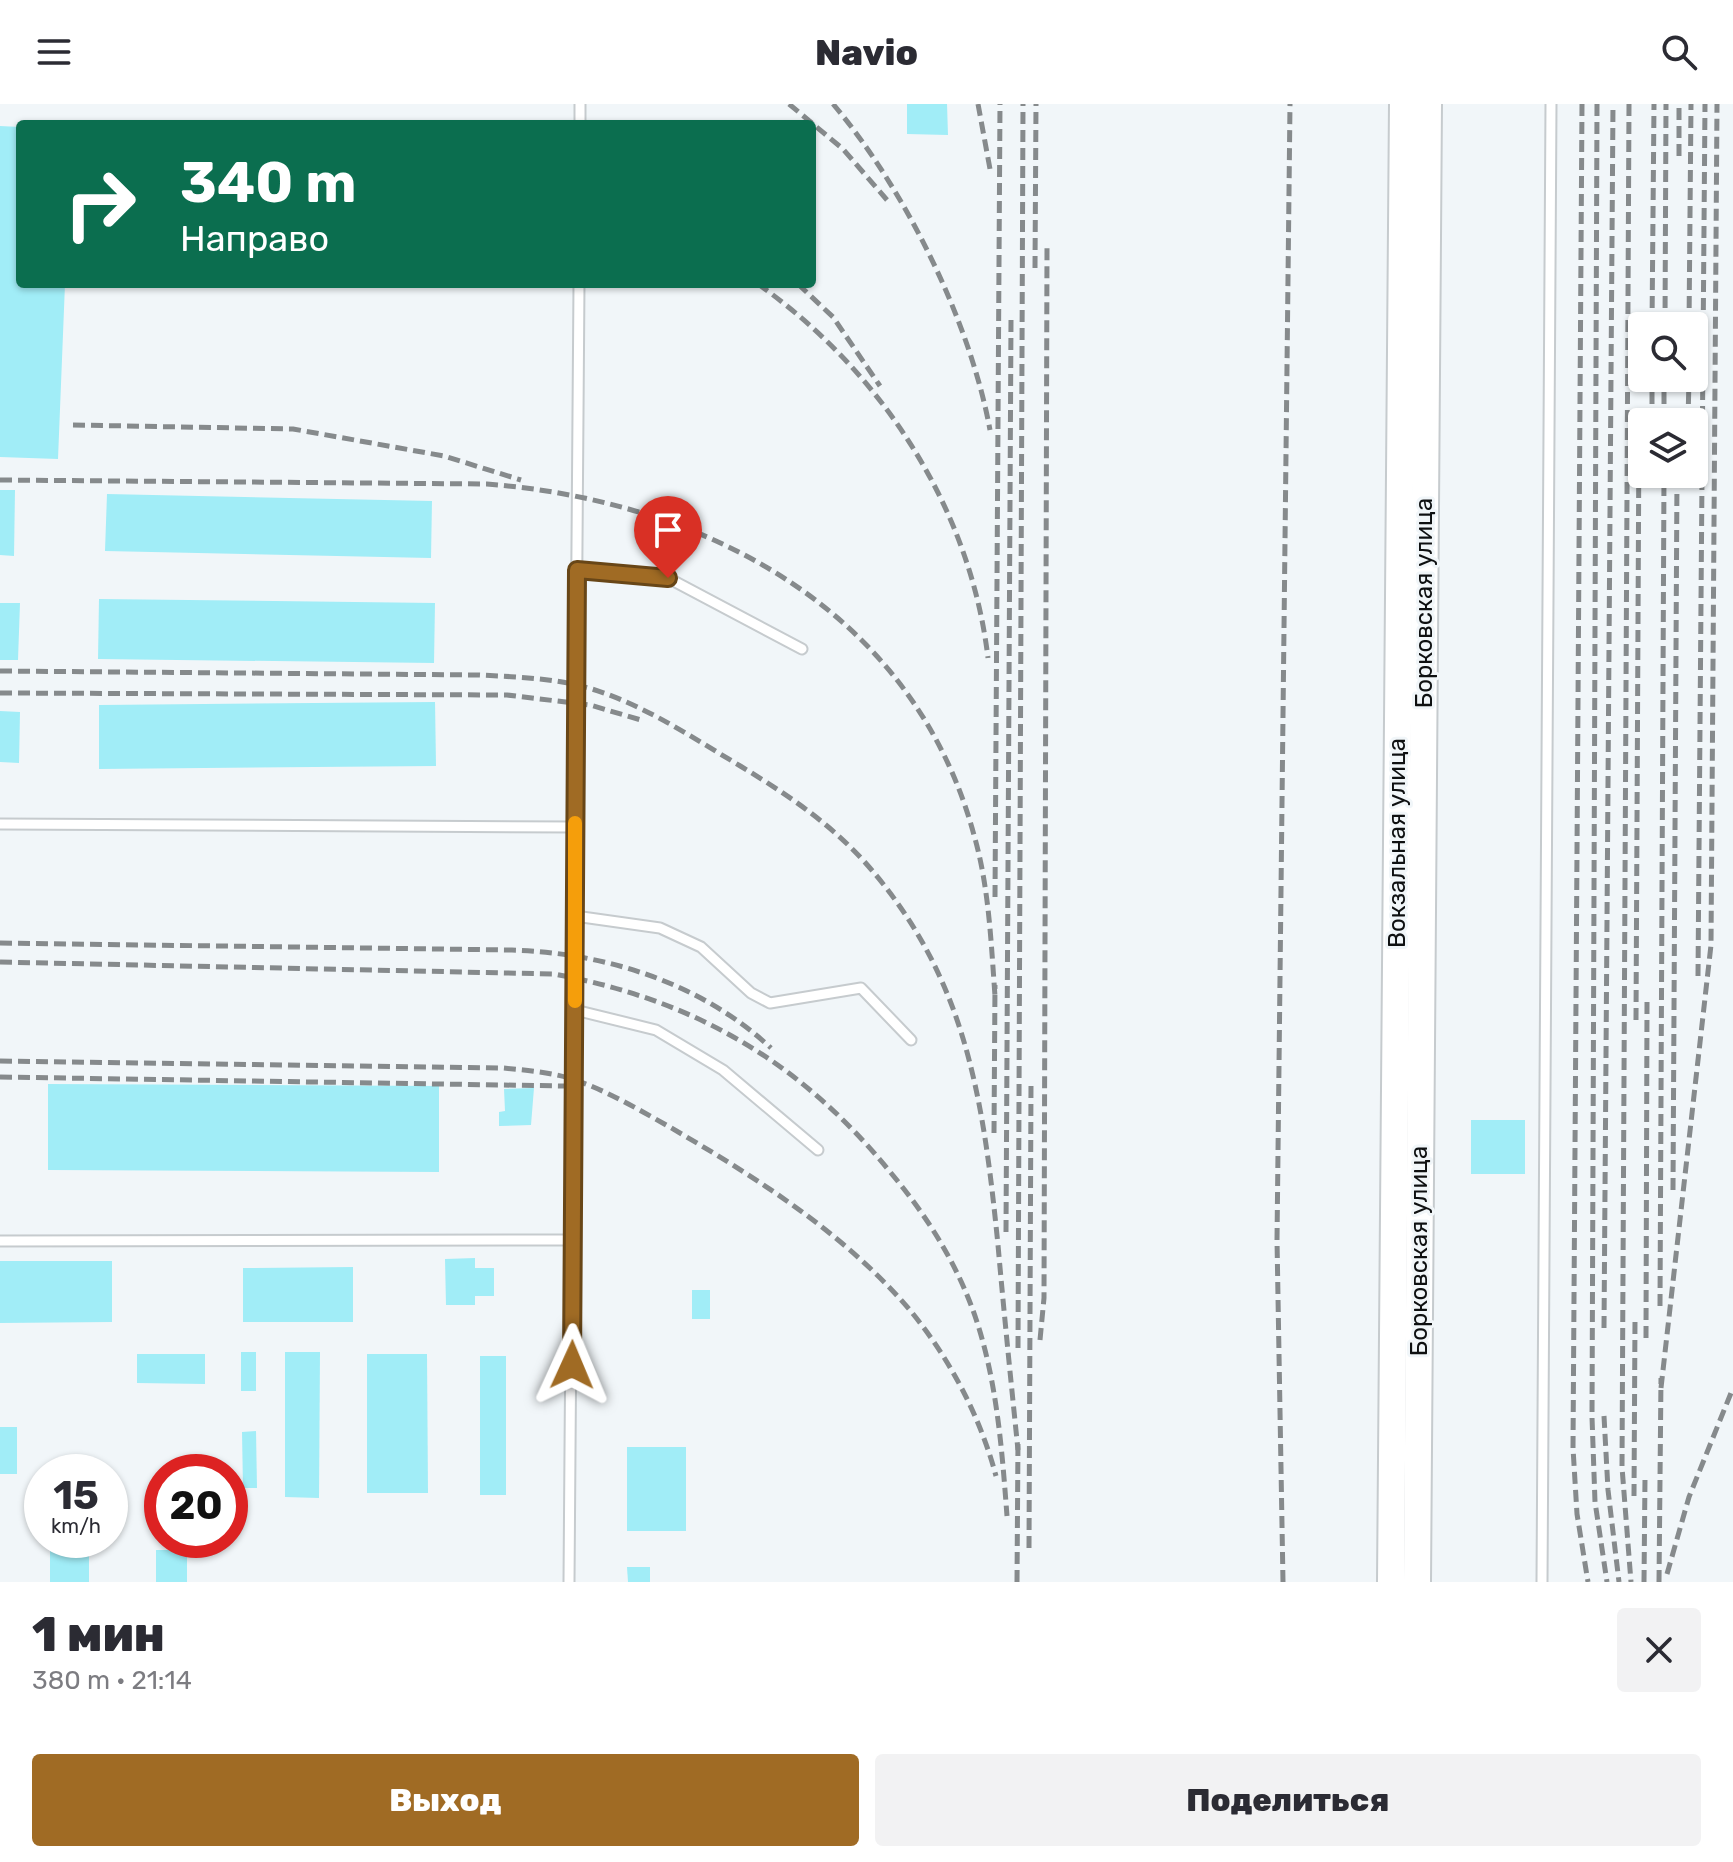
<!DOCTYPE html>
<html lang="ru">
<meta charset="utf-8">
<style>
body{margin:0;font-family:Rubik,sans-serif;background:#f2f2f3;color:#2b2b33;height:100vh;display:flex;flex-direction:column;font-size:30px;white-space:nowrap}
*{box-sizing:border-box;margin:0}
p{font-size:26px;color:#7c7c81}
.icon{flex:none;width:44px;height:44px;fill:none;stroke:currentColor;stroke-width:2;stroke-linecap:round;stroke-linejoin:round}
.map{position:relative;height:1478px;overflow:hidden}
.panel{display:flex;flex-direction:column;background:#fff;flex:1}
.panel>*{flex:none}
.top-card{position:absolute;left:16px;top:16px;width:800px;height:168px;border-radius:8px;box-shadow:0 2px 6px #0004;background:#0b6e4f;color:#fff;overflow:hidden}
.tools{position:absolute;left:1628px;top:208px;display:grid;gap:16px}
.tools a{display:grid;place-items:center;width:80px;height:80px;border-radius:8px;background:#fff;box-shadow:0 2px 6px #0004;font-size:40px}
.speed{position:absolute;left:24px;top:1350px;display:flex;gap:16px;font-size:40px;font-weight:700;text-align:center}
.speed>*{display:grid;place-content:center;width:104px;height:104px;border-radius:50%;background:#fff;box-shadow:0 2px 6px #0004;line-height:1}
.speed small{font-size:20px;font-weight:400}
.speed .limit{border:12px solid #d22;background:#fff;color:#111}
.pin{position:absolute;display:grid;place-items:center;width:68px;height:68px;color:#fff;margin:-82px -34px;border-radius:50% 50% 50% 0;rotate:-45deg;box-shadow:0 0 8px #0007}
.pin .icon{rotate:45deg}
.me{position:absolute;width:88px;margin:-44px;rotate:1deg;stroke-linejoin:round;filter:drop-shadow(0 0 6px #0008)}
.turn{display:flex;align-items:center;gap:28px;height:168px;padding:0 32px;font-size:36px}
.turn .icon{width:104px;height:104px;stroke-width:2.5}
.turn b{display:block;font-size:56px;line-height:68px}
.round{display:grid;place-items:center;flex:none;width:84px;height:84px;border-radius:8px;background:#f2f2f3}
.headline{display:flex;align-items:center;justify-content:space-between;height:136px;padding:0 32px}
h1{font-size:48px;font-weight:800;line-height:60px}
.primary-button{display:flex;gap:16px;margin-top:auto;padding:16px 32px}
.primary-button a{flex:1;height:92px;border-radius:8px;background:#a06b24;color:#fff;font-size:32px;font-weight:800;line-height:92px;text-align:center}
.primary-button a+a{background:#f2f2f3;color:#2b2b33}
header{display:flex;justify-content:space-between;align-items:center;height:104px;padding:0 32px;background:#fff;font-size:36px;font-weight:800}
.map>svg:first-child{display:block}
</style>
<header><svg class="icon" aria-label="menu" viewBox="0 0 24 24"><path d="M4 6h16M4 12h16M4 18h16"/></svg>Navio<svg class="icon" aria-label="search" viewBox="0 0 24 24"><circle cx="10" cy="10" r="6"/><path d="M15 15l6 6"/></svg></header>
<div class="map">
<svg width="1733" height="1478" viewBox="0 0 1733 1478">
<rect width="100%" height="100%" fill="#f1f6f9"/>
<g fill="#a1edf7">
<polygon points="907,0 947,0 948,31 907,30"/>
<polygon points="0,22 20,23 20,180 65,180 58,355 0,353"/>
<polygon points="0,386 15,386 14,452 0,451"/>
<polygon points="107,390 432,397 431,454 105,447"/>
<polygon points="99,495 435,499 434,559 98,555"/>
<polygon points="0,499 20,499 18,556 0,556"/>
<polygon points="435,598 436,662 99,665 99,601"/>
<polygon points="0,607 20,608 19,659 0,658"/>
<polygon points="48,980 439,982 439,1068 48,1066"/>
<polygon points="534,984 531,1021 499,1022 499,1008 505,1007 504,985"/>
<rect x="1471" y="1016" width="54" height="54"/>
<polygon points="475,1154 475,1164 494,1164 494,1192 475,1192 475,1201 446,1201 445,1155"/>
<polygon points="0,1157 112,1157 112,1218 0,1219"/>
<polygon points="353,1163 353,1218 243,1218 243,1164"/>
<rect x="692" y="1186" width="18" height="29"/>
<rect x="241" y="1248" width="15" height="39"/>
<polygon points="285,1248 320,1248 319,1394 285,1393"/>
<polygon points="137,1250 205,1250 205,1280 137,1279"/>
<polygon points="367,1250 427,1250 428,1389 367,1389"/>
<rect x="480" y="1252" width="26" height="139"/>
<rect x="0" y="1323" width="17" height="47"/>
<polygon points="256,1327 257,1384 243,1384 242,1328"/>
<rect x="627" y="1343" width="59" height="84"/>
<polygon points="89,1446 89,1478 50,1478 50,1447"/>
<rect x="156" y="1446" width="31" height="32"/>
<polygon points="627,1463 650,1463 650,1478 628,1478"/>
</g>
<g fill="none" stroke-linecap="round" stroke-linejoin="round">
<g stroke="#c6cbce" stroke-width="13">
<g id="lane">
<polyline points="580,20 580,0"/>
<polyline points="577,466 668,474 802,545"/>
<polyline points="0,720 575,723"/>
<polyline points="575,812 660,824 701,843 751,889 770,899 861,884 911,936"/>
<polyline points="575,906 656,926 723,966 818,1046"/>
<polyline points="0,1137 574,1136"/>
<polyline points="569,1478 579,180"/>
<polyline points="1542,1478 1551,0"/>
</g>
</g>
<g stroke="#c6cbce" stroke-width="30">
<g id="secondary">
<polyline points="1391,1478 1403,0"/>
<polyline points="1417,1478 1428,0"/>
</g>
</g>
<use href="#lane" stroke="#fff" stroke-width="9"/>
<use href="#secondary" stroke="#fff" stroke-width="26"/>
<g stroke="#868a8c" stroke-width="5" stroke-dasharray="12 6" stroke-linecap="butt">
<polyline points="789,0 843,45 887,96"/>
<path d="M 833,0 C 905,85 970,217 990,326"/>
<polyline points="978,0 990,65"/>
<polyline points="1582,0 1573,1344 1577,1410 1588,1478"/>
<polyline points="1597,0 1592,1313 1595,1398 1607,1478"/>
<polyline points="1629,0 1622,1363 1631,1478"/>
<polyline points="1679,52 1679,0"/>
<polyline points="1035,164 1036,0"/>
<path d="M 758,180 C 881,267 970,403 988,554"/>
<polyline points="798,180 833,213 880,282"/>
<polyline points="1652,222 1654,0"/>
<polyline points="1665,222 1666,0"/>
<polyline points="1689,222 1691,0"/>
<polyline points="1652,318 1652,274"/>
<polyline points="1664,318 1664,274"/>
<polyline points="1688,318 1689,274"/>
<polyline points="73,321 293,325 444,352 521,376"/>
<path d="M 0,376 L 487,380 C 705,397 913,506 974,731 C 989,783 991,838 995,892"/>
<path d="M 0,567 L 479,571 C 517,573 556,574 592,585 C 643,601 687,630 732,657 C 779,685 825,715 862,755 C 966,870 983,993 998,1141 C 1004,1209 1011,1278 1018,1346"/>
<polyline points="0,589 507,591 590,601 641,616"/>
<polyline points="995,793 1000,0"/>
<path d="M 0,839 L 512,846 C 606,849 701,879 771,944"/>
<path d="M 0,858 L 554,870 C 695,896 801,958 891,1069 C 927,1112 958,1161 976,1215 C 997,1278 1002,1346 1007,1412"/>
<polyline points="1698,872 1705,0"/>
<polyline points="1636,916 1639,320"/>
<path d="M 0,957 L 503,964 C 525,966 548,968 569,974 C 604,985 636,1004 668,1022 C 754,1072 844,1129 909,1205 C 949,1253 980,1312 996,1372"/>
<polyline points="0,973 564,982"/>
<polyline points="994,1029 995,881"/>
<polyline points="1673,1086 1677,370"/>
<polyline points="1006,1128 1011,216"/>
<polyline points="1660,1202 1664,370"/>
<polyline points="1604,1224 1613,0"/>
<polyline points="1646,1234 1647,898"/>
<polyline points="1040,1236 1044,1194 1047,144"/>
<polyline points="1018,1244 1023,0"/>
<polyline points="1661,1284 1711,841 1717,0"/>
<polyline points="1604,1312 1608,1386 1619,1478"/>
<polyline points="1634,1392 1635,1216"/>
<polyline points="1029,1444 1031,980"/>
<polyline points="1667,1470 1689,1393 1733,1284"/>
<polyline points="1017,1478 1018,1336"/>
<polyline points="1283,1478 1277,1136 1290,0"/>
<polyline points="1644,1478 1645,1374"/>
<polyline points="1659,1478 1661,1274"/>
</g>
</g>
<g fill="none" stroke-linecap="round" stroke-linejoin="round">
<g stroke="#684617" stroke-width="20">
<polyline id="route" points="572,1261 577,466 668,474"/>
</g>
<use href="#route" stroke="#a06b24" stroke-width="14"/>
<polyline stroke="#f59e0b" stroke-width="14" points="575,897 575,719"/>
</g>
<g text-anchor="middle" stroke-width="6" stroke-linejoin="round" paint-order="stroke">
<g font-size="24" fill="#0e1011" stroke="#f1f6f9">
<text transform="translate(1424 499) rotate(-90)" y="8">Борковская улица</text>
<text transform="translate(1397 739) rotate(-90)" y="8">Вокзальная улица</text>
<text transform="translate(1419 1147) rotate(-90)" y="8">Борковская улица</text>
</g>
</g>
</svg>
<div class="tools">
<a><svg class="icon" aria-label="search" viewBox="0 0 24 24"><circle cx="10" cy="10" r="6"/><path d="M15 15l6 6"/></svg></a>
<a><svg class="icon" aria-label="layers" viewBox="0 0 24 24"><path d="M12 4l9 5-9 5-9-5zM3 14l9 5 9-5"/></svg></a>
</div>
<div class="speed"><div>15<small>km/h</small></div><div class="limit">20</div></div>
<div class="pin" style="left:668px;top:474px;background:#d93025"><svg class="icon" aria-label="arrive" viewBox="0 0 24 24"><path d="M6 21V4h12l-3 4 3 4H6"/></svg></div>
<svg class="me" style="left:572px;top:1261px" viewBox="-20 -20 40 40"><path d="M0-17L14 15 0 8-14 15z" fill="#a06b24" stroke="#fff" stroke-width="4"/></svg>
<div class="top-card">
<div class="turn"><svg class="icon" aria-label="right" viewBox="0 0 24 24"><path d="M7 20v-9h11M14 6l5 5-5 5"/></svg><div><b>340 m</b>Направо</div></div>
</div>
</div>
<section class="panel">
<div class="headline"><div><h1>1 мин</h1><p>380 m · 21:14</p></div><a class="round"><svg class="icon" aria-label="close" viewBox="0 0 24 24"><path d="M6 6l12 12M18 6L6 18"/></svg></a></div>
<div class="primary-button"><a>Выход</a><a>Поделиться</a></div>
</section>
